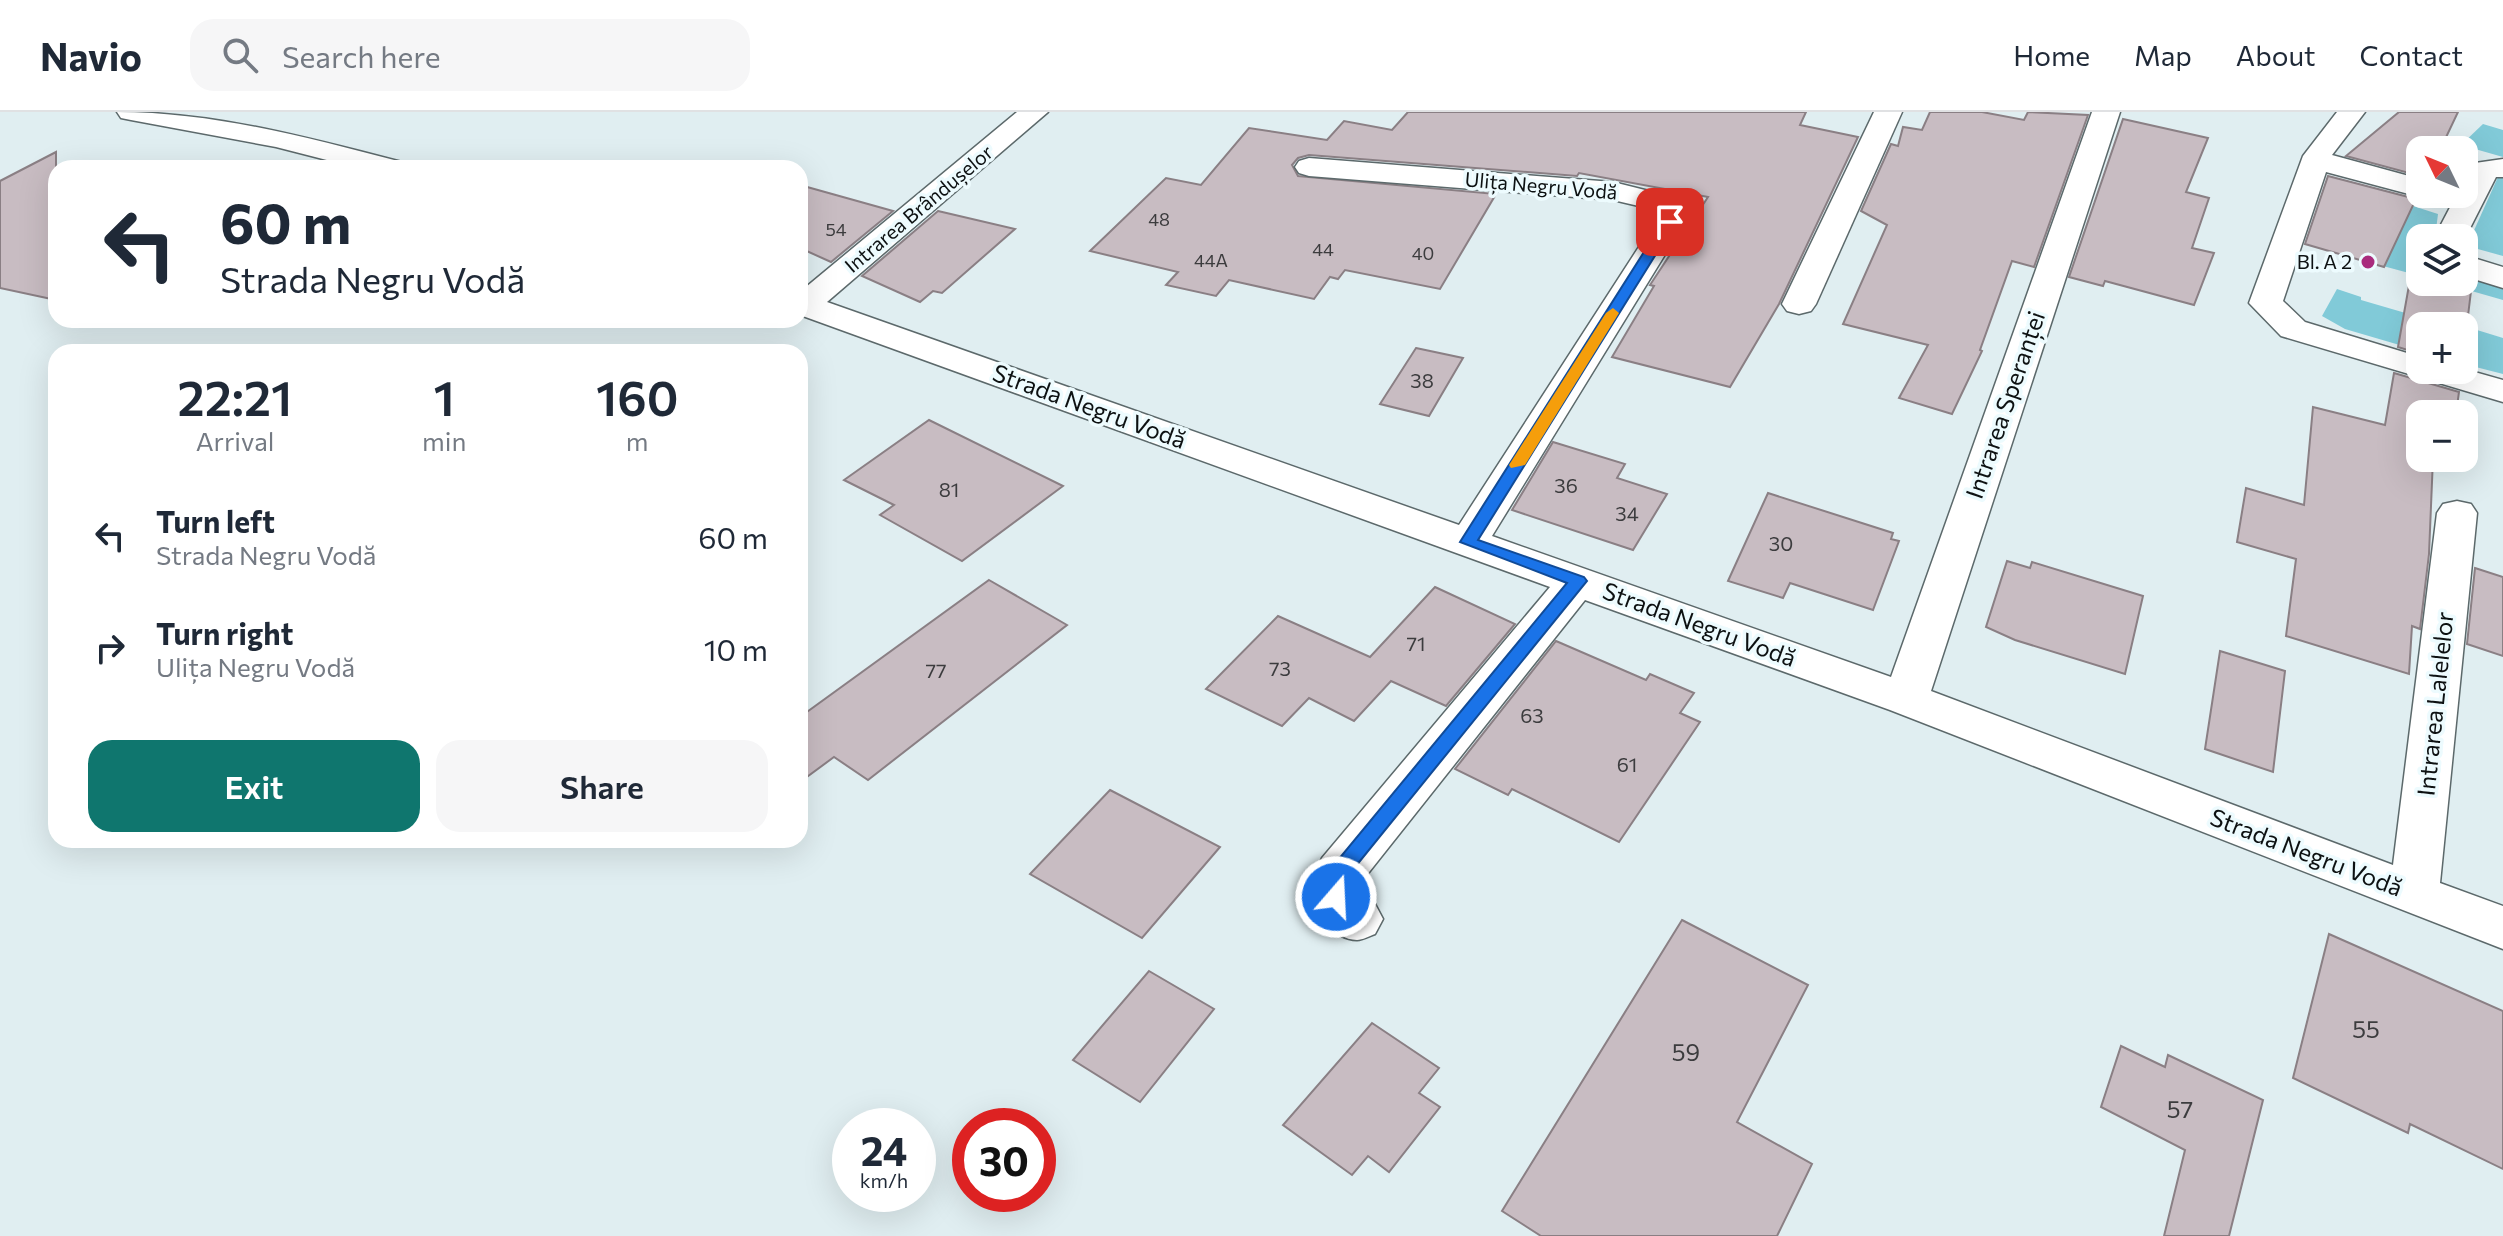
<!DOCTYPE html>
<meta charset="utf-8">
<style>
body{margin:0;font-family:Commissioner,sans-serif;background:#f6f6f7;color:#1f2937;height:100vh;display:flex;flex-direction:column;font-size:30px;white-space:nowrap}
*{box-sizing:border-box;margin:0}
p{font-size:26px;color:#747a83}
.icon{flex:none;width:44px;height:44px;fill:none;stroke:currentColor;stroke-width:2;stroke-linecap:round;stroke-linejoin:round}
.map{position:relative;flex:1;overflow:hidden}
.details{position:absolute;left:48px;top:232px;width:760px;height:504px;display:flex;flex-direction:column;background:#fff;border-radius:24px;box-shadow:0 8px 32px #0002}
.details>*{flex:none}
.guide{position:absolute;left:48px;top:48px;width:760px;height:168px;border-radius:24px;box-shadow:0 8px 32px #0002;background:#fff;color:#1f2937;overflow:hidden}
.needle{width:52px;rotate:313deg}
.buttons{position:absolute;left:2406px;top:24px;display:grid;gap:16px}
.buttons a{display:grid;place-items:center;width:72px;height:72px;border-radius:16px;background:#fff;box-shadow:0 8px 32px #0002;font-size:40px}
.speed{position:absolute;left:832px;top:996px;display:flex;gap:16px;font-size:40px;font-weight:700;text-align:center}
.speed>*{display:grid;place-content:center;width:104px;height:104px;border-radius:50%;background:#fff;box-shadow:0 8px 32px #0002;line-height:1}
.speed small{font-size:20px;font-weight:400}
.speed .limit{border:12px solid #d22;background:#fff;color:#111}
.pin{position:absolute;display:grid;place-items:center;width:68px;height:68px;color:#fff;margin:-34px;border-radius:16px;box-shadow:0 4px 12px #0006}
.me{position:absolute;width:88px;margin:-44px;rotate:19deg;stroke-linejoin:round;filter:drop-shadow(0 0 6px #0008)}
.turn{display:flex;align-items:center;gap:28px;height:168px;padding:0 40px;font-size:36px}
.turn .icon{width:104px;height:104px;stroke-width:2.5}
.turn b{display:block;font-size:56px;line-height:68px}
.eta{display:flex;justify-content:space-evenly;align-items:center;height:136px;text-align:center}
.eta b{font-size:48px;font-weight:600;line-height:56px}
.button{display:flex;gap:16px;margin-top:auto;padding:16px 40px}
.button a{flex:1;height:92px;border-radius:24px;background:#0f766e;color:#fff;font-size:32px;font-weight:600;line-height:92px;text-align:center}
.button a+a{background:#f6f6f7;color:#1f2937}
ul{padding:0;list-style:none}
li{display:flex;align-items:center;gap:24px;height:112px;padding:0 40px}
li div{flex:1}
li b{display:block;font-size:30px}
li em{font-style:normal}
header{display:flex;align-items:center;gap:48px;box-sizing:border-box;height:112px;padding:0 40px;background:#fff;border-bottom:2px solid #e0e1e3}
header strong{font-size:38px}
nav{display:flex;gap:44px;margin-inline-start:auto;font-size:28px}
.search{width:560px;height:72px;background:#f6f6f7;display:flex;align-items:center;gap:20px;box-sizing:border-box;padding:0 28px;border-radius:24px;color:#747a83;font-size:30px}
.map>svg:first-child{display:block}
</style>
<header>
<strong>Navio</strong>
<div class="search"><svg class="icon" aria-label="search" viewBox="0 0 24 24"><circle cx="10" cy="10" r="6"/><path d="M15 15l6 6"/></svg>Search here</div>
<nav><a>Home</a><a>Map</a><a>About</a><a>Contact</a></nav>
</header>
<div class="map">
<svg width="2503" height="1124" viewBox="0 0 2503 1124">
<rect width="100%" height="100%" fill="#e0eef1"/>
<g fill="#81cad8">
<polygon points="2483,12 2503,18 2503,45 2461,33"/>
<polygon points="2498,65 2503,65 2503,144 2467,134"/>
<polygon points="2413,94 2438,102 2435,126 2420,126 2420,164 2383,154"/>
<polygon points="2464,163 2503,174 2503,188 2440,170 2464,170"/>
<polygon points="2337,177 2361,185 2361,188 2450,214 2420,214 2420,239 2345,217 2322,204"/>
<polygon points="2464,214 2503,226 2503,262 2464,252"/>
</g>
<g fill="#c8bcc2" stroke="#8a7f84" stroke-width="2">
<polygon points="1408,0 1806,0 1800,13 1858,25 1779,192 1730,275 1612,245 1654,174 1650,173 1708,85 1579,61 1577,64 1309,43 1298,46 1292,53 1298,64 1496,82 1440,177 1345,158 1338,167 1330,165 1314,187 1229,168 1216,184 1166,173 1178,160 1090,139 1166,66 1201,73 1249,16 1327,28 1344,9 1392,18"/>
<polygon points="1930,0 1982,0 2024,8 2028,0 2088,3 2034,155 2012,149 1980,238 1982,239 1952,302 1899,286 1928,233 1843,212 1887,113 1861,99 1891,32 1898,34 1903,15 1922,18"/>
<polygon points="2399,0 2458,0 2440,38 2420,38 2420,64 2346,44"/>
<polygon points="2123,7 2208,26 2186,80 2209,86 2192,136 2214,141 2194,193 2105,169 2103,174 2069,165"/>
<polygon points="56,40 56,188 0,176 0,69"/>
<polygon points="2328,64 2416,87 2384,155 2305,132"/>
<polygon points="800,73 893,99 831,150 800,136"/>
<polygon points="938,99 1015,117 942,181 933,179 920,190 862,164"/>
<polygon points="2411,162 2420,164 2420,170 2440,170 2471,179 2464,237 2464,214 2420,214 2420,242 2398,235"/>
<polygon points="1416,236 1463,246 1429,304 1380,292"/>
<polygon points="2394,261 2459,280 2456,302 2420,302 2420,346 2451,346 2451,351 2433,346 2429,442 2420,517 2412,514 2409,562 2286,524 2296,447 2237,430 2246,376 2304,393 2313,295 2385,313"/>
<polygon points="929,308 1063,374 962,449 880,403 894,393 844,368"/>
<polygon points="1553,330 1625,352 1617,366 1667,382 1633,438 1512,398"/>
<polygon points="1768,381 1893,421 1891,427 1899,429 1873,498 1790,471 1783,486 1728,469"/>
<polygon points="2007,449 2030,456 2032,450 2143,484 2125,562 2015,528 1986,515"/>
<polygon points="2475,456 2503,465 2503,544 2467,532"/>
<polygon points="989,468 1067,513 868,668 834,645 800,670 800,605"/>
<polygon points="1435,475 1515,512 1446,594 1391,569 1354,609 1309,586 1282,614 1206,577 1278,504 1370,545"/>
<polygon points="1556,529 1646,568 1650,562 1694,581 1680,601 1700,610 1619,730 1512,677 1508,683 1455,657"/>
<polygon points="2220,539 2285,559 2273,660 2205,637"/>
<polygon points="1110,678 1220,735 1142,826 1030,762"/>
<polygon points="1682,808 1808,873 1737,1010 1812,1052 1777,1124 1541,1124 1502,1099"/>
<polygon points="2329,822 2503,899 2503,1057 2410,1012 2408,1021 2293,966"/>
<polygon points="1149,859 1214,897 1140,990 1073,948"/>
<polygon points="1372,911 1439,956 1419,981 1440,995 1389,1060 1368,1044 1352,1063 1283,1013"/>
<polygon points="2121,934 2165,955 2168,943 2263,988 2229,1124 2164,1124 2185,1038 2101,995"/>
</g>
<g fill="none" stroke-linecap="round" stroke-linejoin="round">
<g stroke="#5c696b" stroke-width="3">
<g id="minor">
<path d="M 117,0 C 215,0 308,26 402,50 L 407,56 L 358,56 L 276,35 L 131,8 L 121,6 Z"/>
<path d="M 1017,0 L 1048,0 L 827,190 L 1459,413 L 1655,110 L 1654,103 L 1643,95 L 1613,88 L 1309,64 L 1299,61 L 1295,55 L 1299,49 L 1309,46 L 1613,70 L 1665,83 L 1680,93 L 1685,110 L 1492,424 L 1891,565 L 2092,0 L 2120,0 L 1931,579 L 2393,753 L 2437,401 L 2443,392 L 2457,389 L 2471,392 L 2477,401 L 2440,771 L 2503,794 L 2503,837 L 1890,598 L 1585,488 L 1362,769 L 1361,780 L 1375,792 L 1383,807 L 1375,822 C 1370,824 1362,828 1357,828 C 1334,828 1309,797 1310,775 C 1311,765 1318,755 1322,746 L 1550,475 L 800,203 L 800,180 Z"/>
<polygon points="1874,0 1902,0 1816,192 1811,199 1799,202 1787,199 1782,192"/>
<polygon points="2337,0 2365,0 2332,43 2420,67 2420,82 2431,82 2420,85 2326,60 2283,189 2305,210 2420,245 2420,258 2464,257 2503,268 2503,290 2281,224 2249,191 2303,44"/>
<polygon points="2503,47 2503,65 2496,65 2464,128 2434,126 2457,82 2464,82 2464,69 2475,51"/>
<polygon points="2464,143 2503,155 2503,176 2464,164"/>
</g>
</g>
<use href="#minor" fill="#fff" fill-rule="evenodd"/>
</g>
<polygon fill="#1a73e8" stroke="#114b97" stroke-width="2" points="1670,106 1676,110 1478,428 1584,465 1587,469 1347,765 1343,791 1329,791 1324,770 1333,754 1567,471 1460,430 1663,110"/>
<polygon fill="#f59e0b" points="1613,196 1619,201 1525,353 1511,356 1509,353 1606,201"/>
<circle fill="#a92b7d" stroke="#edfbfe" stroke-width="3" cx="2368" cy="150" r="8"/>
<g text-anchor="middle" stroke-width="7" stroke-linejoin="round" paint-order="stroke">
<g font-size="18" fill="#3c3c3e">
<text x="1159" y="114">48</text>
<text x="836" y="124">54</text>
<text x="1323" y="144">44</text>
<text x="1423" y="148">40</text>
<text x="1211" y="155">44A</text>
</g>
<g font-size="20" fill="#0d1112" stroke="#edfbfe">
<text transform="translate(1541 74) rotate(5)" y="7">Ulița Negru Vodă</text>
<text transform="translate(919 97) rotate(-40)" y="7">Intrarea Brândușelor</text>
</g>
<g font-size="20" fill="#0d1112" stroke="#edfbfe" text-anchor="end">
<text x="2352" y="157">Bl. A 2</text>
</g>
<g font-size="20" fill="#3c3c3e">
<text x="1422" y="276">38</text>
<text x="1566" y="381">36</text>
<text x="949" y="385">81</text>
<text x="1627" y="409">34</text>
<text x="1781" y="439">30</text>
<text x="1416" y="539">71</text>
<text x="1280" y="564">73</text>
<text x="936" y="566">77</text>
<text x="1532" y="611">63</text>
<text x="1627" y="660">61</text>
</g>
<g font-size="24" fill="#0d1112" stroke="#edfbfe">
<text transform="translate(2006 293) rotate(-71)" y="8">Intrarea Speranței</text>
<text transform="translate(1089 295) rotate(20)" y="8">Strada Negru Vodă</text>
<text transform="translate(1699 513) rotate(20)" y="8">Strada Negru Vodă</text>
<text transform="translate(2436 592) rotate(-84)" y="8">Intrarea Lalelelor</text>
<text transform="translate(2306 741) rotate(21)" y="8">Strada Negru Vodă</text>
</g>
<g font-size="24" fill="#3c3c3e">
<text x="2366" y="926">55</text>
<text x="1686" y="949">59</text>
<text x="2180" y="1006">57</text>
</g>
</g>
</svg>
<div class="buttons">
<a><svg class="needle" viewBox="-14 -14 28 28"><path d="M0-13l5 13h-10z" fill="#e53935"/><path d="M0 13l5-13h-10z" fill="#747a83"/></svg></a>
<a><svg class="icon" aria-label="layers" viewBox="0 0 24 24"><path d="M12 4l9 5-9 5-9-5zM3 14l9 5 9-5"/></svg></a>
<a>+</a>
<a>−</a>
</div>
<div class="speed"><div>24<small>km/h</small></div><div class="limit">30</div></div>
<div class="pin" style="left:1670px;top:110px;background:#d93025"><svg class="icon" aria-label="arrive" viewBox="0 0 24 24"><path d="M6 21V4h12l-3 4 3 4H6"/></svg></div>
<svg class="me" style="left:1336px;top:785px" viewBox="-20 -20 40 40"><circle r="17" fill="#1a73e8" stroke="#fff" stroke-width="3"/><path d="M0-11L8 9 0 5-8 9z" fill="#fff"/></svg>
<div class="guide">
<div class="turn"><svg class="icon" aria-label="left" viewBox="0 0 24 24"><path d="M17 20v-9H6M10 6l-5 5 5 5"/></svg><div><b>60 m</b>Strada Negru Vodă</div></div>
</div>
<section class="details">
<div class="eta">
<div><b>22:21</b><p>Arrival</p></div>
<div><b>1</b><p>min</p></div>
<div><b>160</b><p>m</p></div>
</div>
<ul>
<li><svg class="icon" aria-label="left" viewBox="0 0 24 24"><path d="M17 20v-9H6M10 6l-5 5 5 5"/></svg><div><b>Turn left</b><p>Strada Negru Vodă</p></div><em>60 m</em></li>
<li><svg class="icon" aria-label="right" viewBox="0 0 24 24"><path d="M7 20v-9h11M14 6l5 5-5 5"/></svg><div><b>Turn right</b><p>Ulița Negru Vodă</p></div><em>10 m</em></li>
</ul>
<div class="button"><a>Exit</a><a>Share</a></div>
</section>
</div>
